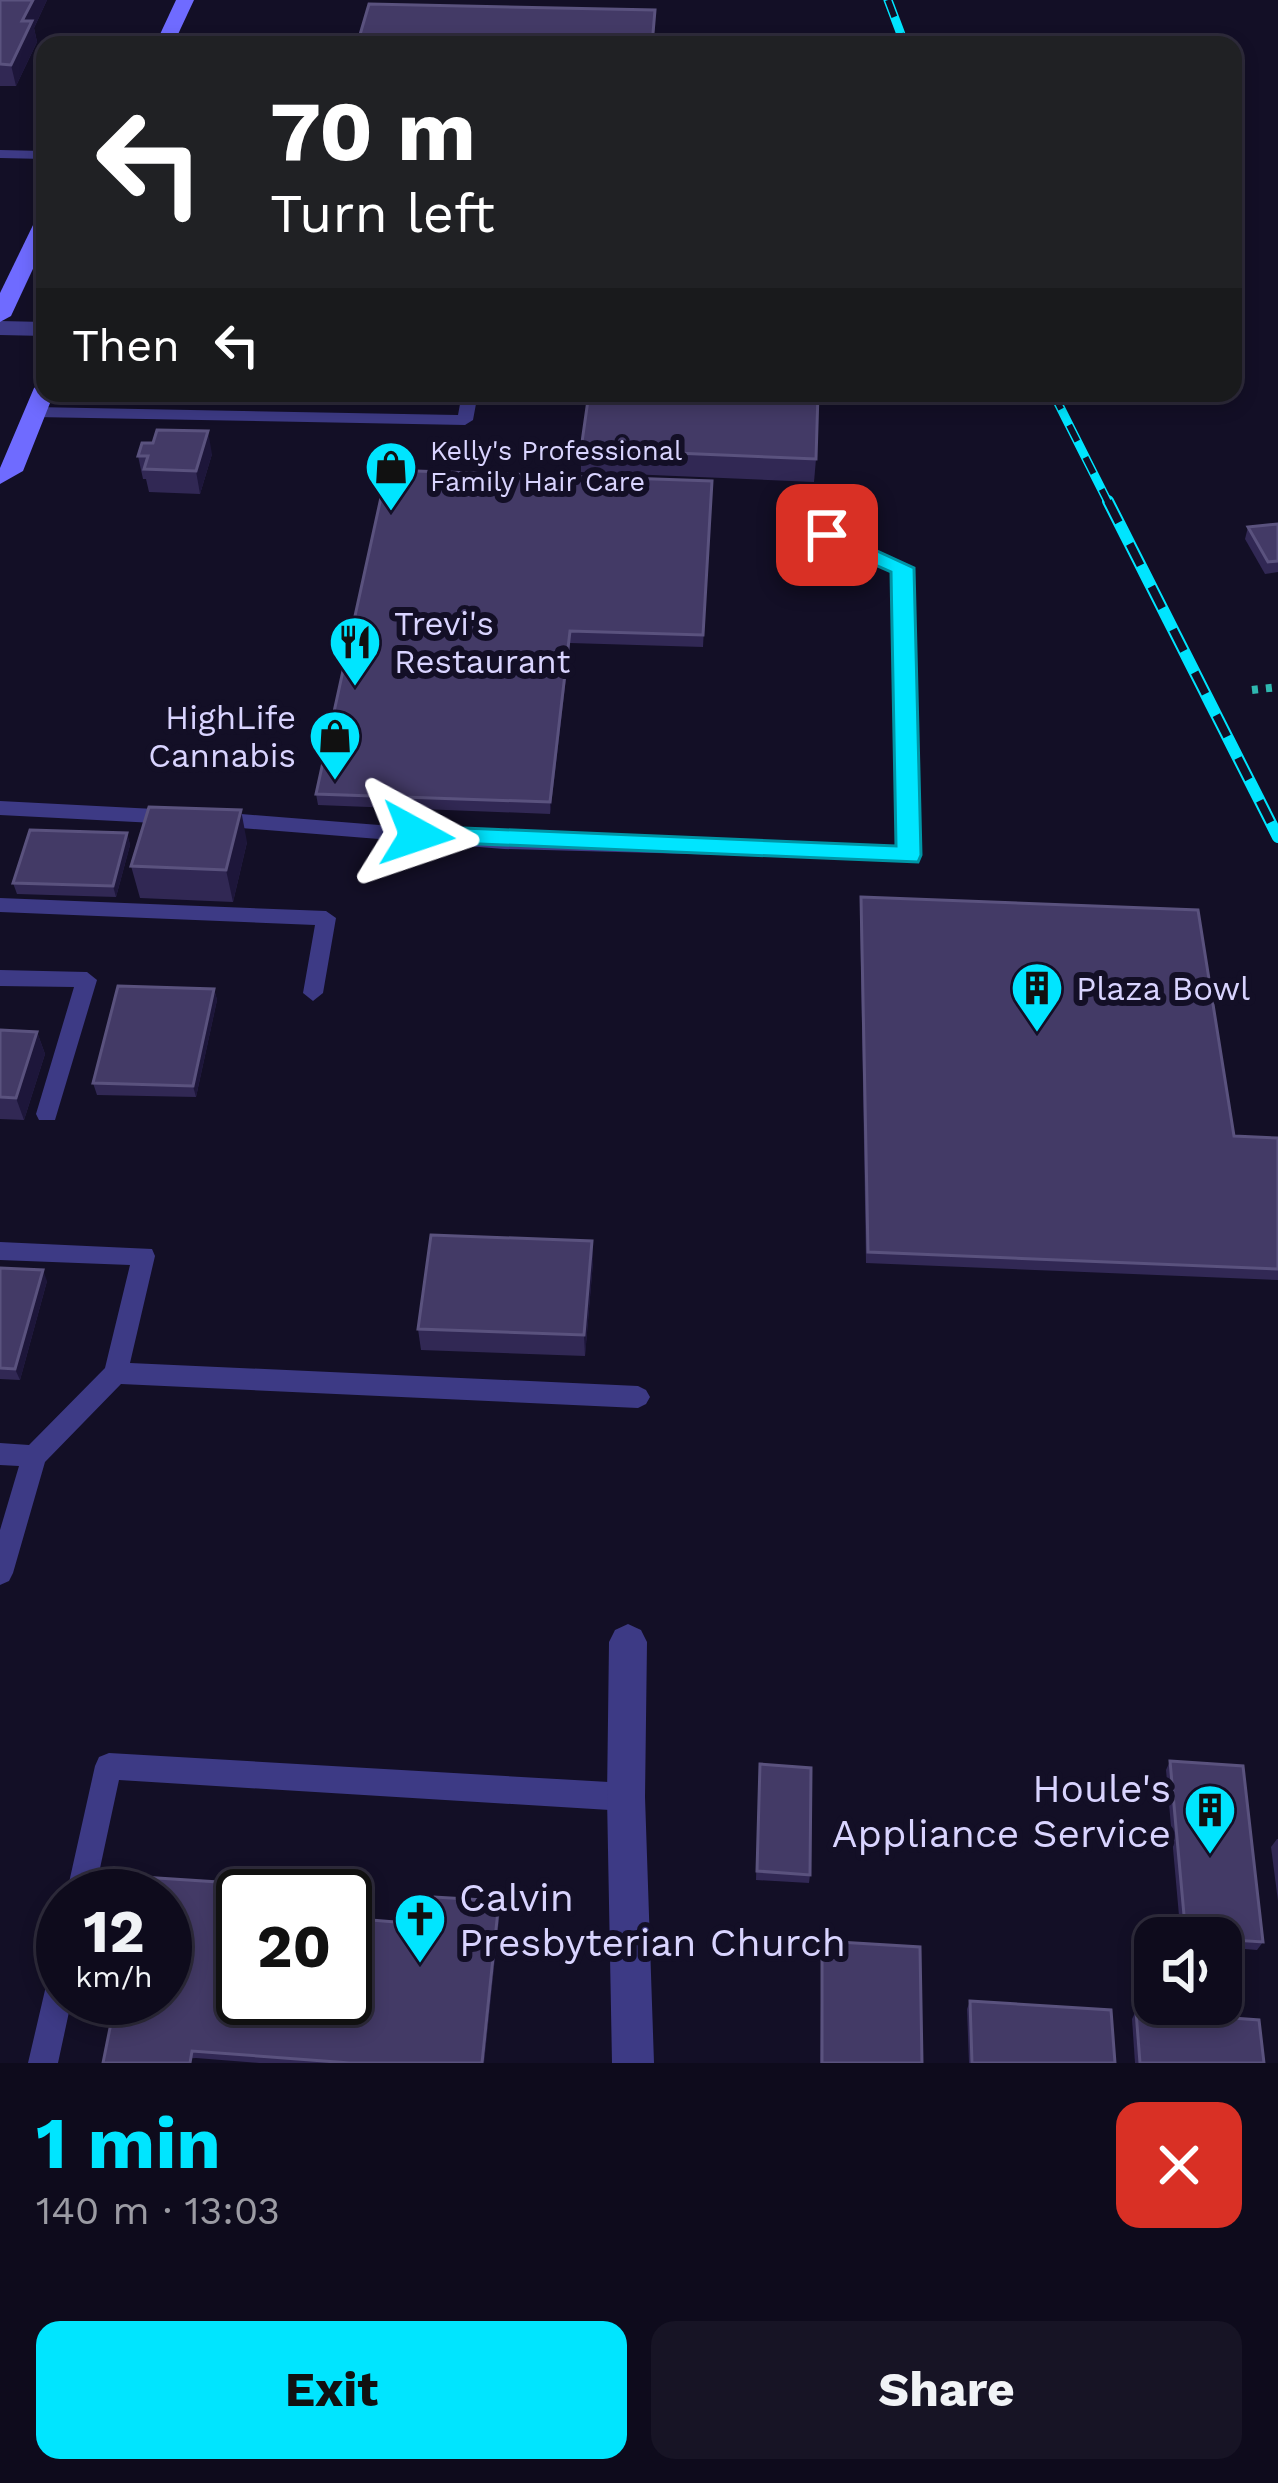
<!DOCTYPE html>
<meta charset="utf-8">
<style>
body{margin:0;font-family:"Work Sans",sans-serif;background:#171425;color:#f1f3f6;height:100vh;display:flex;flex-direction:column;font-size:45px;white-space:nowrap}
*{box-sizing:border-box;margin:0}
p{font-size:39px;color:#9b9ba3}
.icon{flex:none;width:66px;height:66px;fill:none;stroke:currentColor;stroke-width:2;stroke-linecap:round;stroke-linejoin:round}
.map{position:relative;height:2063px;overflow:hidden}
.panel{display:flex;flex-direction:column;background:#0e0b1c;flex:1}
.panel>*{flex:none}
.banner{position:absolute;left:36px;top:36px;width:1206px;height:366px;border-radius:24px;box-shadow:0 6px 18px #0003,0 0 0 3px #2e2b3b;background:#202124;color:#fff;overflow:hidden}
.tools{position:absolute;left:1134px;top:1917px;display:grid;gap:24px}
.tools a{display:grid;place-items:center;width:108px;height:108px;border-radius:24px;background:#0e0b1c;box-shadow:0 6px 18px #0003,0 0 0 3px #2e2b3b;font-size:60px}
.speed{position:absolute;left:36px;top:1869px;display:flex;gap:24px;font-size:60px;font-weight:700;text-align:center}
.speed>*{display:grid;place-content:center;width:156px;height:156px;border-radius:50%;background:#0e0b1c;box-shadow:0 6px 18px #0003,0 0 0 3px #2e2b3b;line-height:1}
.speed small{font-size:30px;font-weight:400}
.speed .limit{border:6px solid #111;border-radius:18px;background:#fff;color:#111}
.pin{position:absolute;display:grid;place-items:center;width:102px;height:102px;color:#fff;margin:-51px;border-radius:24px;box-shadow:0 6px 18px #0006}
.me{position:absolute;width:132px;margin:-66px;rotate:95deg;stroke-linejoin:round;filter:drop-shadow(0 0 9px #0008)}
.turn{display:flex;align-items:center;gap:42px;height:252px;padding:0 36px;font-size:54px}
.turn .icon{width:156px;height:156px;stroke-width:2.5}
.turn b{display:block;font-size:84px;line-height:102px}
.then{display:flex;align-items:center;height:114px;padding:0 36px;background:#0003;gap:24px;font-size:45px}
.round{display:grid;place-items:center;flex:none;width:126px;height:126px;border-radius:24px;background:#171425}
.summary{display:flex;align-items:center;justify-content:space-between;height:204px;padding:0 36px}
h1{font-size:72px;font-weight:700;line-height:90px;color:#00e5ff}
.cta{display:flex;gap:24px;margin-top:auto;padding:24px 36px}
.cta a{flex:1;height:138px;border-radius:24px;background:#00e5ff;color:#111;font-size:48px;font-weight:700;line-height:138px;text-align:center}
.cta a+a{background:#171425;color:#f1f3f6}
.map>svg:first-child{display:block}
</style>
<div class="map">
<svg width="1278" height="2063" viewBox="0 0 1278 2063">
<rect width="100%" height="100%" fill="#130f26"/>
<g fill="none" stroke-linecap="round" stroke-linejoin="round">
<polyline stroke="#2fb8b0" stroke-width="8" stroke-dasharray="6 8" stroke-linecap="butt" points="1252,690 1278,687"/>
<g fill="#3d3a85" fill-rule="evenodd">
<polygon points="0,150 45,151 45,159 0,158"/>
<polygon points="462,393 478,393 473,420 465,425 35,417 27,412 35,407 458,415"/>
<polygon points="789,513 911,568 919,855 916,860 504,849 217,826 207,819 217,812 504,835 899,848 893,571 783,522 781,518"/>
<polygon points="0,801 174,810 184,817 174,824 0,815"/>
<polygon points="0,898 326,911 336,918 323,993 313,1001 303,993 315,925 0,912"/>
<polygon points="0,970 87,972 97,980 55,1120 39,1120 36,1114 74,987 0,986"/>
<polygon points="0,1242 152,1249 155,1256 130,1363 638,1386 646,1390 650,1397 646,1404 638,1408 121,1384 45,1462 13,1573 9,1581 0,1585 0,1530 19,1466 0,1465 0,1443 29,1445 105,1368 130,1265 0,1260"/>
<polygon points="109,1753 626,1783 636,1787 640,1797 636,1807 626,1811 119,1780 94,1896 66,1896 95,1766 99,1757"/>
<polygon points="63,1959 63,1998 72,1998 58,2063 28,2063 49,1973 53,1963"/>
</g>
<polygon fill="#3d3a85" fill-rule="evenodd" points="628,1624 641,1630 647,1642 645,1797 654,2063 612,2063 607,1797 609,1642 615,1630"/>
<polygon fill="#3d3a85" fill-rule="evenodd" points="0,321 45,322 45,336 0,335"/>
<g fill="#6f6bff" fill-rule="evenodd">
<polygon points="176,0 194,0 173,45 155,45"/>
<polygon points="45,215 45,243 11,316 0,322 0,293 35,221"/>
<polygon points="45,381 45,393 54,393 23,471 0,484 0,468 34,388"/>
</g>
<g stroke="#00e5ff" stroke-width="9">
<g id="rail-far1">
<polyline points="888,0 905,45"/>
<polyline points="1053,393 1109,504"/>
</g>
</g>
<g stroke="#00e5ff" stroke-width="12">
<polyline id="rail" points="1108,501 1278,837"/>
</g>
<use href="#rail-far1" stroke="#130f26" stroke-width="6" stroke-dasharray="18" stroke-linecap="butt"/>
<use href="#rail" stroke="#130f26" stroke-width="8" stroke-dasharray="24" stroke-linecap="butt"/>
</g>
<g fill="#312854">
<polygon points="0,0 47,0 34,28 37,42 16,86 0,86"/>
<polygon points="655,21 653,45 359,45 359,38"/>
<polygon points="581,449 816,459 814,482 581,472"/>
<polygon points="212,454 200,494 149,492 146,479 143,479 138,456"/>
<polygon points="712,481 703,647 570,643 550,814 318,805 316,794"/>
<polygon points="1278,524 1278,572 1265,574 1245,539 1248,527"/>
<polygon points="127,833 130,845 116,897 17,894 13,883"/>
<polygon points="247,842 233,902 140,898 131,866"/>
<polygon points="861,897 1234,1136 1278,1138 1278,1280 866,1263 860,909"/>
<polygon points="214,989 217,1000 196,1097 97,1095 93,1083"/>
<polygon points="0,1030 37,1032 45,1054 24,1120 0,1119"/>
<polygon points="592,1241 593,1262 585,1356 421,1350 418,1329"/>
<polygon points="0,1268 47,1281 20,1380 0,1379"/>
<polygon points="1170,1761 1263,1942 1257,1950 1221,1947 1221,1938 1181,1938 1166,1770"/>
<polygon points="759,1773 810,1875 809,1883 756,1880"/>
<polygon points="1277,1839 1278,1839 1278,1901 1271,1847"/>
<polygon points="233,1883 237,1892 233,1910 432,1925 500,1909 484,2063 259,2063 196,2058 103,2063"/>
<polygon points="822,1941 922,2063 820,2063"/>
<polygon points="970,2001 1115,2063 969,2063 967,2009"/>
<polygon points="1136,2011 1264,2063 1135,2063 1132,2019"/>
</g>
<g fill="#1d163a">
<polygon points="33,0 47,0 34,28 37,42 16,86 11,65 22,21"/>
<polygon points="208,431 212,454 200,494 196,471"/>
<polygon points="570,631 570,643 550,814 550,802"/>
<polygon points="241,810 247,842 233,902 226,870"/>
<polygon points="127,833 130,845 116,897 113,886"/>
<polygon points="214,989 217,1000 196,1097 193,1086"/>
<polygon points="37,1032 45,1054 24,1120 16,1098"/>
<polygon points="592,1241 593,1262 585,1356 584,1335"/>
<polygon points="43,1270 47,1281 20,1380 15,1369"/>
<polygon points="233,1883 237,1892 231,1918 228,1910"/>
<polygon points="499,1901 500,1909 484,2063 482,2063"/>
</g>
<g fill="#433a66" stroke="#5a527e" stroke-width="3">
<polygon points="0,0 33,0 22,21 32,21 11,65 0,64"/>
<polygon points="369,4 655,10 652,45 511,45 511,42 359,38"/>
<polygon points="589,393 818,393 816,459 581,449"/>
<polygon points="157,430 208,431 196,471 144,469 148,456 138,456 142,443 153,443"/>
<polygon points="387,470 712,481 703,635 570,631 550,802 316,794"/>
<polygon points="1278,524 1278,561 1268,562 1248,527"/>
<polygon points="149,807 241,810 226,870 131,866"/>
<polygon points="30,830 127,833 113,886 13,883"/>
<polygon points="861,897 1198,910 1234,1136 1278,1138 1278,1269 868,1252"/>
<polygon points="118,986 214,989 193,1086 93,1083"/>
<polygon points="0,1030 37,1032 16,1098 0,1097"/>
<polygon points="431,1235 592,1241 584,1335 418,1329"/>
<polygon points="0,1268 43,1270 15,1369 0,1368"/>
<polygon points="1170,1761 1243,1766 1263,1942 1186,1937"/>
<polygon points="760,1764 811,1768 810,1875 757,1871"/>
<polygon points="142,1877 233,1883 228,1910 243,1911 243,1998 345,1998 345,1918 432,1925 435,1897 499,1901 482,2063 350,2063 192,2051 190,2063 103,2063 116,1998 165,1998 165,1896 138,1896"/>
<polygon points="822,1941 920,1947 922,2063 822,2063"/>
<polygon points="970,2001 1111,2010 1115,2063 972,2063"/>
<polygon points="1136,2011 1259,2020 1264,2063 1140,2063"/>
</g>
<polygon fill="#00e5ff" stroke="#0095a6" stroke-width="3" points="827,528 914,568 921,855 918,862 408,841 404,835 408,829 417,826 896,846 891,572 819,540 816,535"/>
<defs>
<g id="shop-pin" transform="scale(2.7)"><path d="M0 17L-7.5 6A9.5 9.5 0 1 1 7.5 6Z" fill="#00e5ff" stroke="#130f26"/><path d="M-5-2.5h2.3a2.7 3.5 0 0 1 5.4 0H5L5.5 6h-11ZM-1.5-2.5h3a1.5 2.3 0 0 0-3 0Z" fill="#111"/></g>
<g id="restaurant-pin" transform="scale(2.7)"><path d="M0 17L-7.5 6A9.5 9.5 0 1 1 7.5 6Z" fill="#00e5ff" stroke="#130f26"/><path d="M-5-6h1v4h1v-4h1v4h1v-4h1v5L-1.5 .5V6h-2V.5L-5-1ZM5-6V6H3V1.5H1.5Q1.5-4 5-6Z" fill="#111"/></g>
<g id="building-pin" transform="scale(2.7)"><path d="M0 17L-7.5 6A9.5 9.5 0 1 1 7.5 6Z" fill="#00e5ff" stroke="#130f26"/><path d="M-4-6H4V6H1V3H-1V6H-4ZM-2.5-4.3h1.7v1.8h-1.7ZM.8-4.3h1.7v1.8H.8ZM-2.5-1h1.7V.8h-1.7ZM.8-1h1.7V.8H.8Z" fill="#111"/></g>
<g id="church-pin" transform="scale(2.7)"><path d="M0 17L-7.5 6A9.5 9.5 0 1 1 7.5 6Z" fill="#00e5ff" stroke="#130f26"/><path d="M-1.2-6h2.4v3.5h3.3v2.4h-3.3V6h-2.4V-.1h-3.3v-2.4h3.3Z" fill="#111"/></g>
</defs>
<g fill-rule="evenodd">
<use href="#shop-pin" x="391" y="467"/>
<use href="#restaurant-pin" x="355" y="642"/>
<use href="#shop-pin" x="335" y="736"/>
<use href="#building-pin" x="1037" y="988"/>
<use href="#building-pin" x="1210" y="1810"/>
<use href="#church-pin" x="420" y="1919"/>
</g>
<g text-anchor="middle" stroke-width="12" stroke-linejoin="round" paint-order="stroke">
<g font-size="27" fill="#d9d4ff" stroke="#130f26" text-anchor="start">
<text x="430" y="460">Kelly's Professional<tspan x="430" dy="31">Family Hair Care</tspan></text>
</g>
<g font-size="33" fill="#d9d4ff" stroke="#130f26" text-anchor="start">
<text x="394" y="635">Trevi's<tspan x="394" dy="38">Restaurant</tspan></text>
<text x="296" y="729" text-anchor="end">HighLife<tspan x="296" dy="38">Cannabis</tspan></text>
<text x="1076" y="1000">Plaza Bowl</text>
</g>
<g font-size="39" fill="#d9d4ff" stroke="#130f26" text-anchor="end">
<text x="1171" y="1802">Houle's<tspan x="1171" dy="45">Appliance Service</tspan></text>
<text x="459" y="1911" text-anchor="start">Calvin<tspan x="459" dy="45">Presbyterian Church</tspan></text>
</g>
</g>
</svg>
<div class="tools">
<a><svg class="icon" aria-label="sound" viewBox="0 0 24 24"><path d="M4 9h4l5-4v14l-5-4H4zM17 9q2 3 0 6"/></svg></a>
</div>
<div class="speed"><div>12<small>km/h</small></div><div class="limit">20</div></div>
<div class="pin" style="left:827px;top:535px;background:#d93025"><svg class="icon" aria-label="arrive" viewBox="0 0 24 24"><path d="M6 21V4h12l-3 4 3 4H6"/></svg></div>
<svg class="me" style="left:417px;top:835px" viewBox="-20 -20 40 40"><path d="M0-17L14 15 0 8-14 15z" fill="#00e5ff" stroke="#fff" stroke-width="4"/></svg>
<div class="banner">
<div class="turn"><svg class="icon" aria-label="left" viewBox="0 0 24 24"><path d="M17 20v-9H6M10 6l-5 5 5 5"/></svg><div><b>70 m</b>Turn left</div></div>
<div class="then">Then<svg class="icon" aria-label="left" viewBox="0 0 24 24"><path d="M17 20v-9H6M10 6l-5 5 5 5"/></svg></div>
</div>
</div>
<section class="panel">
<div class="summary"><div><h1>1 min</h1><p>140 m · 13:03</p></div><a class="round" style="background:#d93025;color:#fff"><svg class="icon" aria-label="close" viewBox="0 0 24 24"><path d="M6 6l12 12M18 6L6 18"/></svg></a></div>
<div class="cta"><a>Exit</a><a>Share</a></div>
</section>
